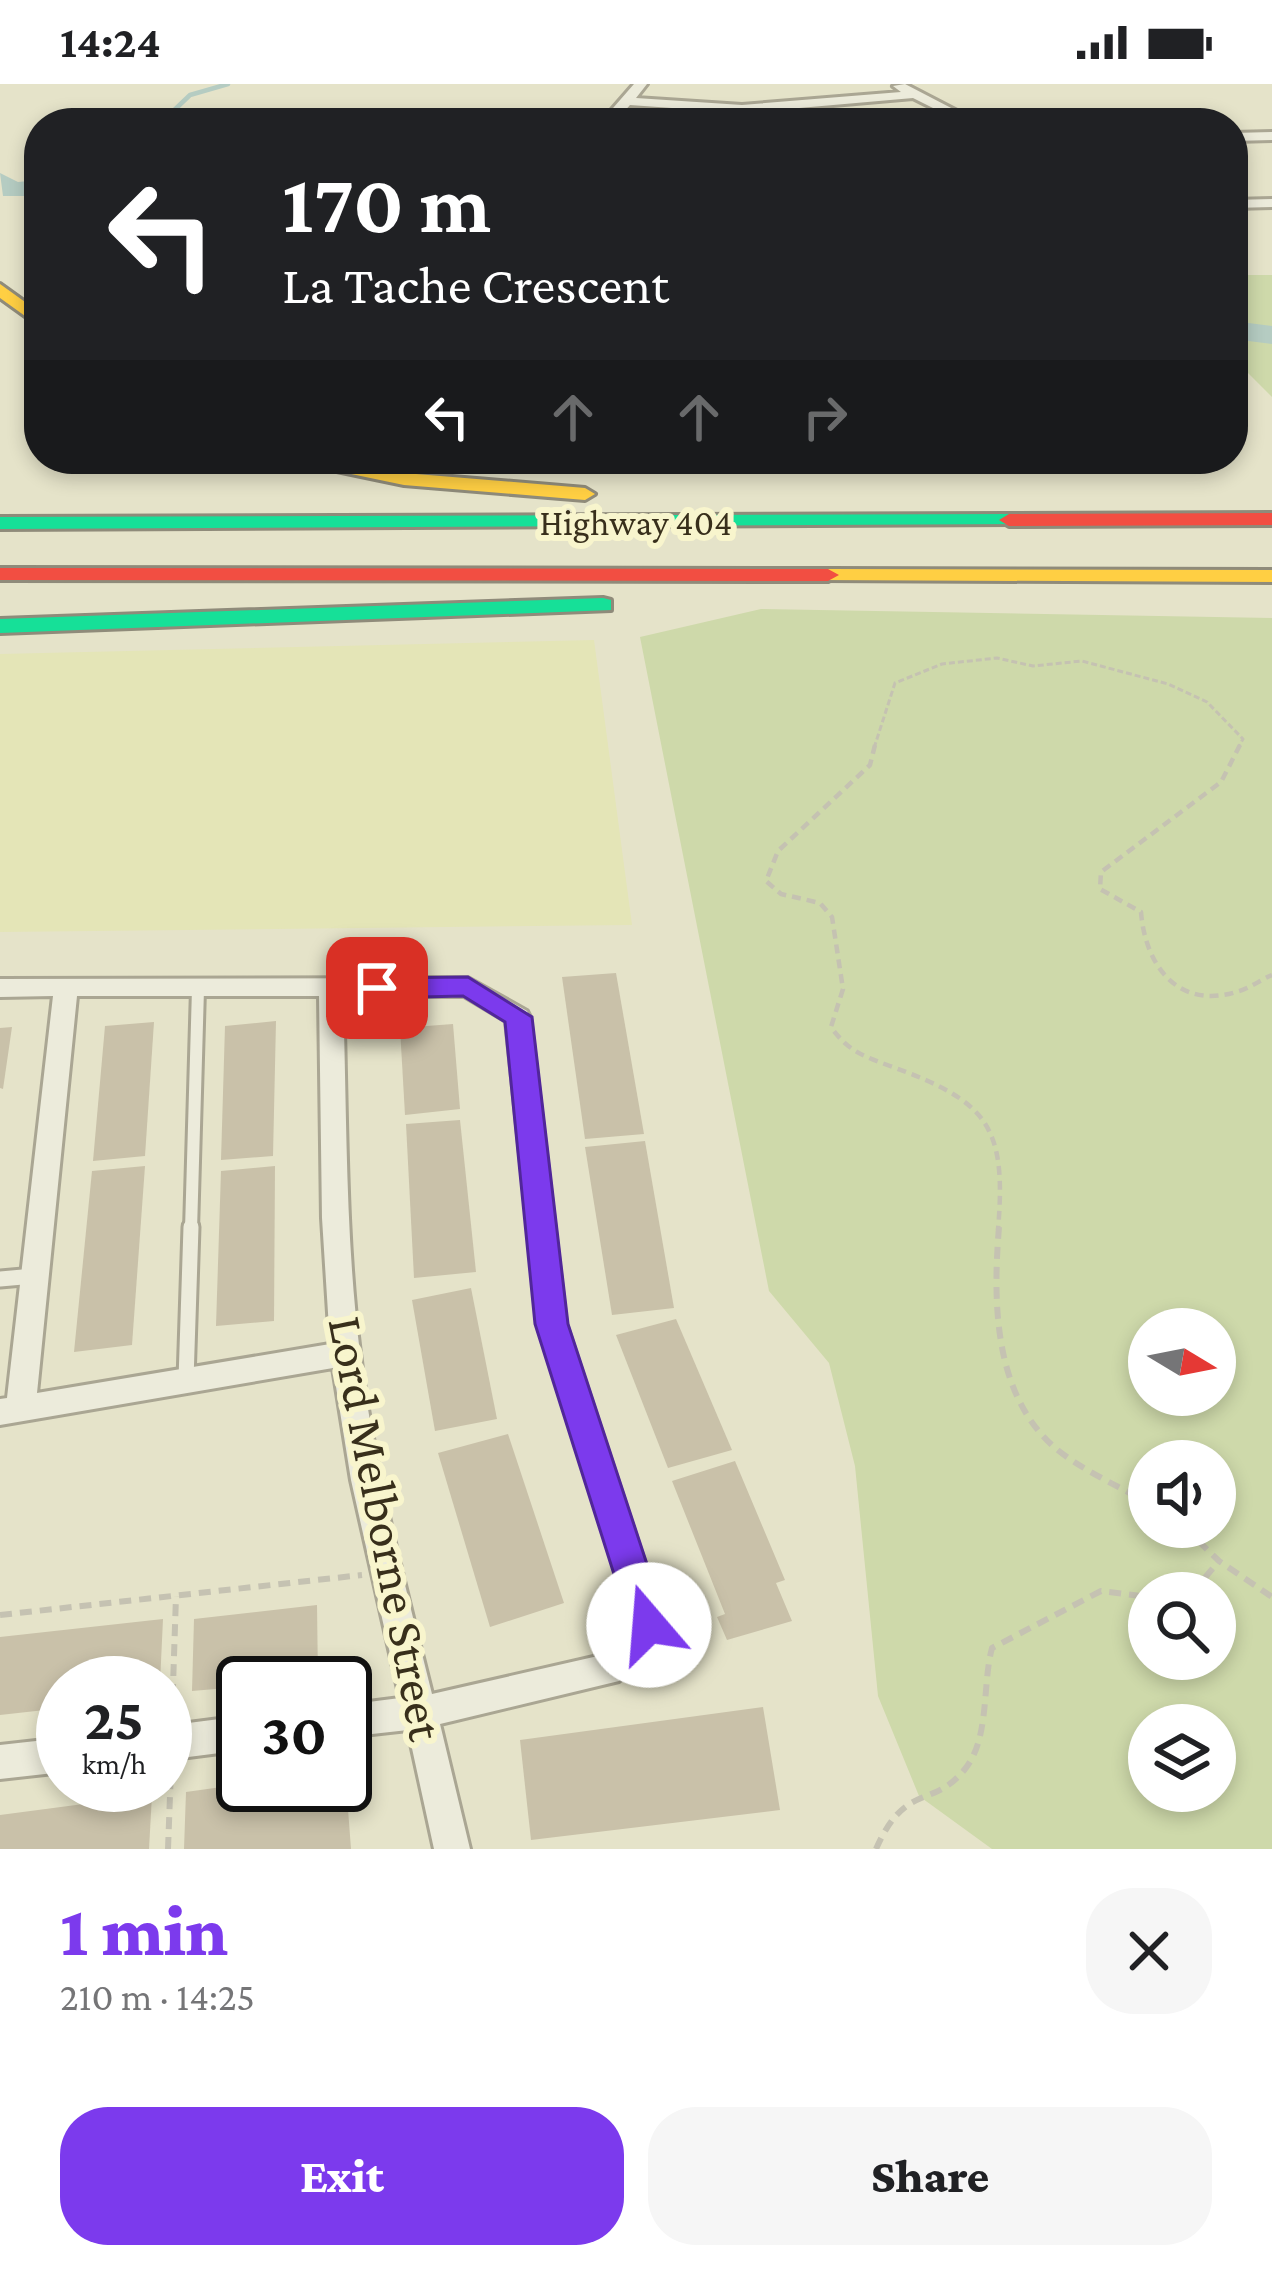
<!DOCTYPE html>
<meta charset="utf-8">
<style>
body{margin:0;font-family:"Crimson Pro",serif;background:#f6f6f6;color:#202124;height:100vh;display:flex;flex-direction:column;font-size:45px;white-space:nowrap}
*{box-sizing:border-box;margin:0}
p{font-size:39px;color:#757577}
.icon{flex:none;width:66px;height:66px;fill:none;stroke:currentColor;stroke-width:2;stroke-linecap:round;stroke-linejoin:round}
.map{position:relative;height:1765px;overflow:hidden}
.panel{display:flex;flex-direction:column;background:#fff;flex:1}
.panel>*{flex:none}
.guide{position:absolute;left:24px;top:24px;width:1224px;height:366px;border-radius:48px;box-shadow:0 6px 18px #0003;background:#202124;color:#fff;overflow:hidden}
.needle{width:78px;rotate:100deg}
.controls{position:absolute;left:1128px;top:1224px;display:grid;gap:24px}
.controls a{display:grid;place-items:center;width:108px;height:108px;border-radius:50%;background:#fff;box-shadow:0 6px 18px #0003;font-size:60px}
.speed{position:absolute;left:36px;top:1572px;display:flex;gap:24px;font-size:60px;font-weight:700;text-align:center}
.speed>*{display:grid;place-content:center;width:156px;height:156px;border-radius:50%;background:#fff;box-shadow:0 6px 18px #0003;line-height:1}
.speed small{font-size:30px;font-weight:400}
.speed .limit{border:6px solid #111;border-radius:18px;background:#fff;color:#111}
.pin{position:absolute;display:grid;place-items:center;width:102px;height:102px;color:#fff;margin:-51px;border-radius:24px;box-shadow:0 6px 18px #0006}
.me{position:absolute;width:132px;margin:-66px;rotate:342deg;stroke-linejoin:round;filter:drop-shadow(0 0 9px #0008)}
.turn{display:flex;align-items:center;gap:42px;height:252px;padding:0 60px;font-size:54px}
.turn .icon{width:156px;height:156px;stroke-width:2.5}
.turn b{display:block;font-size:84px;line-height:102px}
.lanes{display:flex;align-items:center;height:114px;padding:0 60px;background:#0003;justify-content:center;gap:60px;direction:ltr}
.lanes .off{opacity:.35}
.round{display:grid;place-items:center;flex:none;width:126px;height:126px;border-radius:48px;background:#f6f6f6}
.overview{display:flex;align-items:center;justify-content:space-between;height:204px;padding:0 60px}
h1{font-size:72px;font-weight:800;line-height:90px;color:#7c3aed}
.button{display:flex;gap:24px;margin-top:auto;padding:24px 60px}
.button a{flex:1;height:138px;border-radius:48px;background:#7c3aed;color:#fff;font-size:48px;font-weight:800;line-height:138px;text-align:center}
.button a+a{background:#f6f6f6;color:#202124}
.status{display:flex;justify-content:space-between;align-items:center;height:84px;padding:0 60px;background:#fff;direction:ltr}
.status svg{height:33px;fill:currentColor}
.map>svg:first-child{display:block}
</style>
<div class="status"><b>14:24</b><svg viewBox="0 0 49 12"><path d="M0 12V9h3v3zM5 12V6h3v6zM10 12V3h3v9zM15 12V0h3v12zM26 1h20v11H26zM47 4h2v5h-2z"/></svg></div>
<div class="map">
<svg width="1272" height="1765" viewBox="0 0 1272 1765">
<rect width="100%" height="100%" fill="#e5e3c9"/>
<polygon fill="#e4e5b7" points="594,556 632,841 0,848 0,570"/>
<g fill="#ced9aa" fill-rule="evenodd">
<polygon points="1233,191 1272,191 1272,313 1233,274"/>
<path d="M 761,525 L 1272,534 L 1272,1765 L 992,1765 L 919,1712 L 878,1612 L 855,1382 L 829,1279 L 769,1207 L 640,553 ZM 1149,1245 L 1215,1245 L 1215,1311 L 1149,1311 ZM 1149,1377 L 1215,1377 L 1215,1443 L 1149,1443 ZM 1149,1509 L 1215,1509 L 1215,1575 L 1149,1575 ZM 1149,1641 L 1215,1641 L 1215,1707 L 1149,1707 Z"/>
</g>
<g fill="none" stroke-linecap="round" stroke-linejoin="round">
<polyline stroke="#b5ccc2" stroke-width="4.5" points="139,39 167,33 190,11 228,0"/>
<g fill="#b5ccc2" fill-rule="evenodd">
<polygon points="0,89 18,98 39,96 39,112 3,112"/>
<polygon points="1233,237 1272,242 1272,260 1233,255"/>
</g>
</g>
<g fill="#c9c1a9">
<polygon points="616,889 644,1050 585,1055 562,893"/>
<polygon points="276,937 273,1072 221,1076 225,942"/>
<polygon points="154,938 145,1072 93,1077 105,942"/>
<polygon points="453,940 460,1025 405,1031 400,944"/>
<polygon points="12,943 3,1005 0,1004 0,944"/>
<polygon points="460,1036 476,1188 414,1194 406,1040"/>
<polygon points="645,1057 674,1224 612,1231 585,1063"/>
<polygon points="145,1082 132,1261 74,1268 92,1087"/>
<polygon points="275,1082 274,1237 216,1242 221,1087"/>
<polygon points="471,1204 497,1335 435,1347 412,1216"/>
<polygon points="676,1235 732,1366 668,1384 616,1251"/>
<polygon points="508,1350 564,1519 490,1543 438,1369"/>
<polygon points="735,1377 785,1496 776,1499 792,1537 727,1556 717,1533 725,1530 672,1397"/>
<polygon points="317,1521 318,1596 192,1607 194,1535"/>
<polygon points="163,1535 160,1599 63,1599 63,1624 0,1631 0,1553"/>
<polygon points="763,1623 780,1726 531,1756 520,1656"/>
<polygon points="345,1685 351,1765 184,1765 186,1708 243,1700 345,1701"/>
<polygon points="152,1711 149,1765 0,1765 0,1731"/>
</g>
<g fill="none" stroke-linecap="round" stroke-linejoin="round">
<g stroke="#aaa693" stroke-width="18">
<polyline id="lane-far1" points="191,1146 198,905"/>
</g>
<g stroke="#aaa693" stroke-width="21">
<g id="lane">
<polyline points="0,1195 34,1192"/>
<polyline points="186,1296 191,1143"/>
</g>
</g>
<g stroke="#aaa693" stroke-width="6">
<g id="street">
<polygon points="634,0 647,0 636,14 742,21 901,8 893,2 905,0 980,39 963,39 913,14 742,29 630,21 614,39 600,39"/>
<polygon points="1272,48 1272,56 1233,57 1233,49"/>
<polygon points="1272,115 1272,123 1233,124 1233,116"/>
<path d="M 468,894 L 527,927 L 530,933 L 566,1240 L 665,1541 L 660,1552 L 619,1597 L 440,1640 L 470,1765 L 434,1765 L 408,1646 L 345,1653 L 345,1621 L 400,1614 L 351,1396 L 333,1284 L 0,1341 L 0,1315 L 7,1314 L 53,912 L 0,913 L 0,895 ZM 77,912 L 319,912 L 322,1134 L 330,1260 L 37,1309 ZM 343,912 L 464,912 L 506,937 L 538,1240 L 631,1537 L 598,1572 L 432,1610 C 404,1497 374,1384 360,1269 C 345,1151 347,1031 343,912 Z"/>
<polygon points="243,1632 243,1666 165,1676 165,1642"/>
<polygon points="63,1654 63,1688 0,1695 0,1661"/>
</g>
</g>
<g stroke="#8f8b7a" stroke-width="6">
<g id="fast">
<polygon points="1009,430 1016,432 1016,440 0,445 0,433"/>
<polygon points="603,514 611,516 611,526 0,549 0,535"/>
</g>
</g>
<g stroke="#8f8b7a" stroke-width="6">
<g id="slow">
<polygon points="0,200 39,228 39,242 0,214"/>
<polygon points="298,375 337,375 404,389 585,404 595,410 585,416 404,401 308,381"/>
<polygon points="828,485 1272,486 1272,498 820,496 820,486"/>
</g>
</g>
<g stroke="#8f8b7a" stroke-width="6">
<g id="jam">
<polygon points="1272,429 1272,441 1009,442 999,436 1009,430"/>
<polygon points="0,484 828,485 839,491 828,497 0,496"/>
</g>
</g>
<polyline stroke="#c5c2b2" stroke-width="3" stroke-dasharray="6 3" stroke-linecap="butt" points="874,664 895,599 942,580 997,574 1033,582 1082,577 1168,600 1207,618 1243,655 1238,664"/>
<g stroke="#c5c2b2" stroke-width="4.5" stroke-dasharray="9 6" stroke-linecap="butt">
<path d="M 875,661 L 870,681 L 778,767 L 766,797 L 781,810 L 820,819 L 832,833 L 843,905 L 831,943 C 848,967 863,972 890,982 C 987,1017 1007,1041 998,1146"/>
<path d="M 1240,661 L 1221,698 L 1101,788 L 1100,805 L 1141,828 C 1145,880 1177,926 1236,908 C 1249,905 1260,896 1272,891"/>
</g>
<g stroke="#c5c2b2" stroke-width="6" stroke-dasharray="12 8" stroke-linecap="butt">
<path d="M 999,1143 C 993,1215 993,1308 1053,1362 C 1079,1385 1119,1402 1149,1420"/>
<polyline points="1184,1443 1219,1477 1272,1513"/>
<polyline points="1192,1509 1219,1477"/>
<polyline points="0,1531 362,1491"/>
<polyline points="172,1632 176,1512"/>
<polyline points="168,1765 171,1685"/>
<path d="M 876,1765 C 906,1697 932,1726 965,1685 C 990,1654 982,1601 992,1564 L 1101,1507 L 1149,1513"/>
</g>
<use href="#lane-far1" stroke="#ecebdb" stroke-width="12"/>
<use href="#lane" stroke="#ecebdb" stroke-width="15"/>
<use href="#street" fill="#ecebdb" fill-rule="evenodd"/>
<use href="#fast" fill="#16e098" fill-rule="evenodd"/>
<use href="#slow" fill="#ffcf43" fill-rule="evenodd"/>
<use href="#jam" fill="#f24e42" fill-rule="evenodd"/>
</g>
<polygon fill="#7c3aed" stroke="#51269a" stroke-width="3" points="468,893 532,933 568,1240 667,1541 662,1553 649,1558 636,1553 630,1541 535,1240 505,938 463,912 377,914 363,904 377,894"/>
<g text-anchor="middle" stroke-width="12" stroke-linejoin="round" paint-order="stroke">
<g font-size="36" fill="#382f1b" stroke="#f8f5cd">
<text x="636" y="451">Highway 404</text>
</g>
<g font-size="51" fill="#382f1b" stroke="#f8f5cd">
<text transform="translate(387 1444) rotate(79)" y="18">Lord Melborne Street</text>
</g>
</g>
</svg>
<div class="controls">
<a><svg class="needle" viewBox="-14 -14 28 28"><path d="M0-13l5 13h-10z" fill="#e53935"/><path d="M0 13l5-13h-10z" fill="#757577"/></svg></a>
<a><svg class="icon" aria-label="sound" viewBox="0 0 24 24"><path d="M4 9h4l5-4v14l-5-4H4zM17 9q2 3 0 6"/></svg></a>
<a><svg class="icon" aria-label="search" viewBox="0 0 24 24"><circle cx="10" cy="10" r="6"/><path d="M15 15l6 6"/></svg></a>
<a><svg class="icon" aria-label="layers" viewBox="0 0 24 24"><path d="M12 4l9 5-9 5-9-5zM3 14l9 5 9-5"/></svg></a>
</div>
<div class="speed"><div>25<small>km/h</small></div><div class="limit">30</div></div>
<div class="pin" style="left:377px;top:904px;background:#d93025"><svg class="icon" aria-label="arrive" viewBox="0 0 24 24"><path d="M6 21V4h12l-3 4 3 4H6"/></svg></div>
<svg class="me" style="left:649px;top:1541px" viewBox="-20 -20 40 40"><circle r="19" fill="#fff"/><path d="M0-13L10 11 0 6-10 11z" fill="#7c3aed"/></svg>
<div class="guide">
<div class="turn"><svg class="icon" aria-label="left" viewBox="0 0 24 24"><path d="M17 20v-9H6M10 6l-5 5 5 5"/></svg><div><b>170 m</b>La Tache Crescent</div></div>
<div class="lanes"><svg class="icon" aria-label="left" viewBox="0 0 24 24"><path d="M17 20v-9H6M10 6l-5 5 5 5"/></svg><svg class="icon off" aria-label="ahead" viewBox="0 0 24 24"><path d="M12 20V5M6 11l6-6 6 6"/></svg><svg class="icon off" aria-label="ahead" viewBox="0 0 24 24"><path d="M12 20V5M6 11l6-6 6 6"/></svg><svg class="icon off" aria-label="right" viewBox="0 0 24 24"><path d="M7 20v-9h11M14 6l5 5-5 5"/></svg></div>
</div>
</div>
<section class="panel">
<div class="overview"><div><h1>1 min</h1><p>210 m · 14:25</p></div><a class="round"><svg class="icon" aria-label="close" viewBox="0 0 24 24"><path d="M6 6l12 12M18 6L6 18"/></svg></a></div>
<div class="button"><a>Exit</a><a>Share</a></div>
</section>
